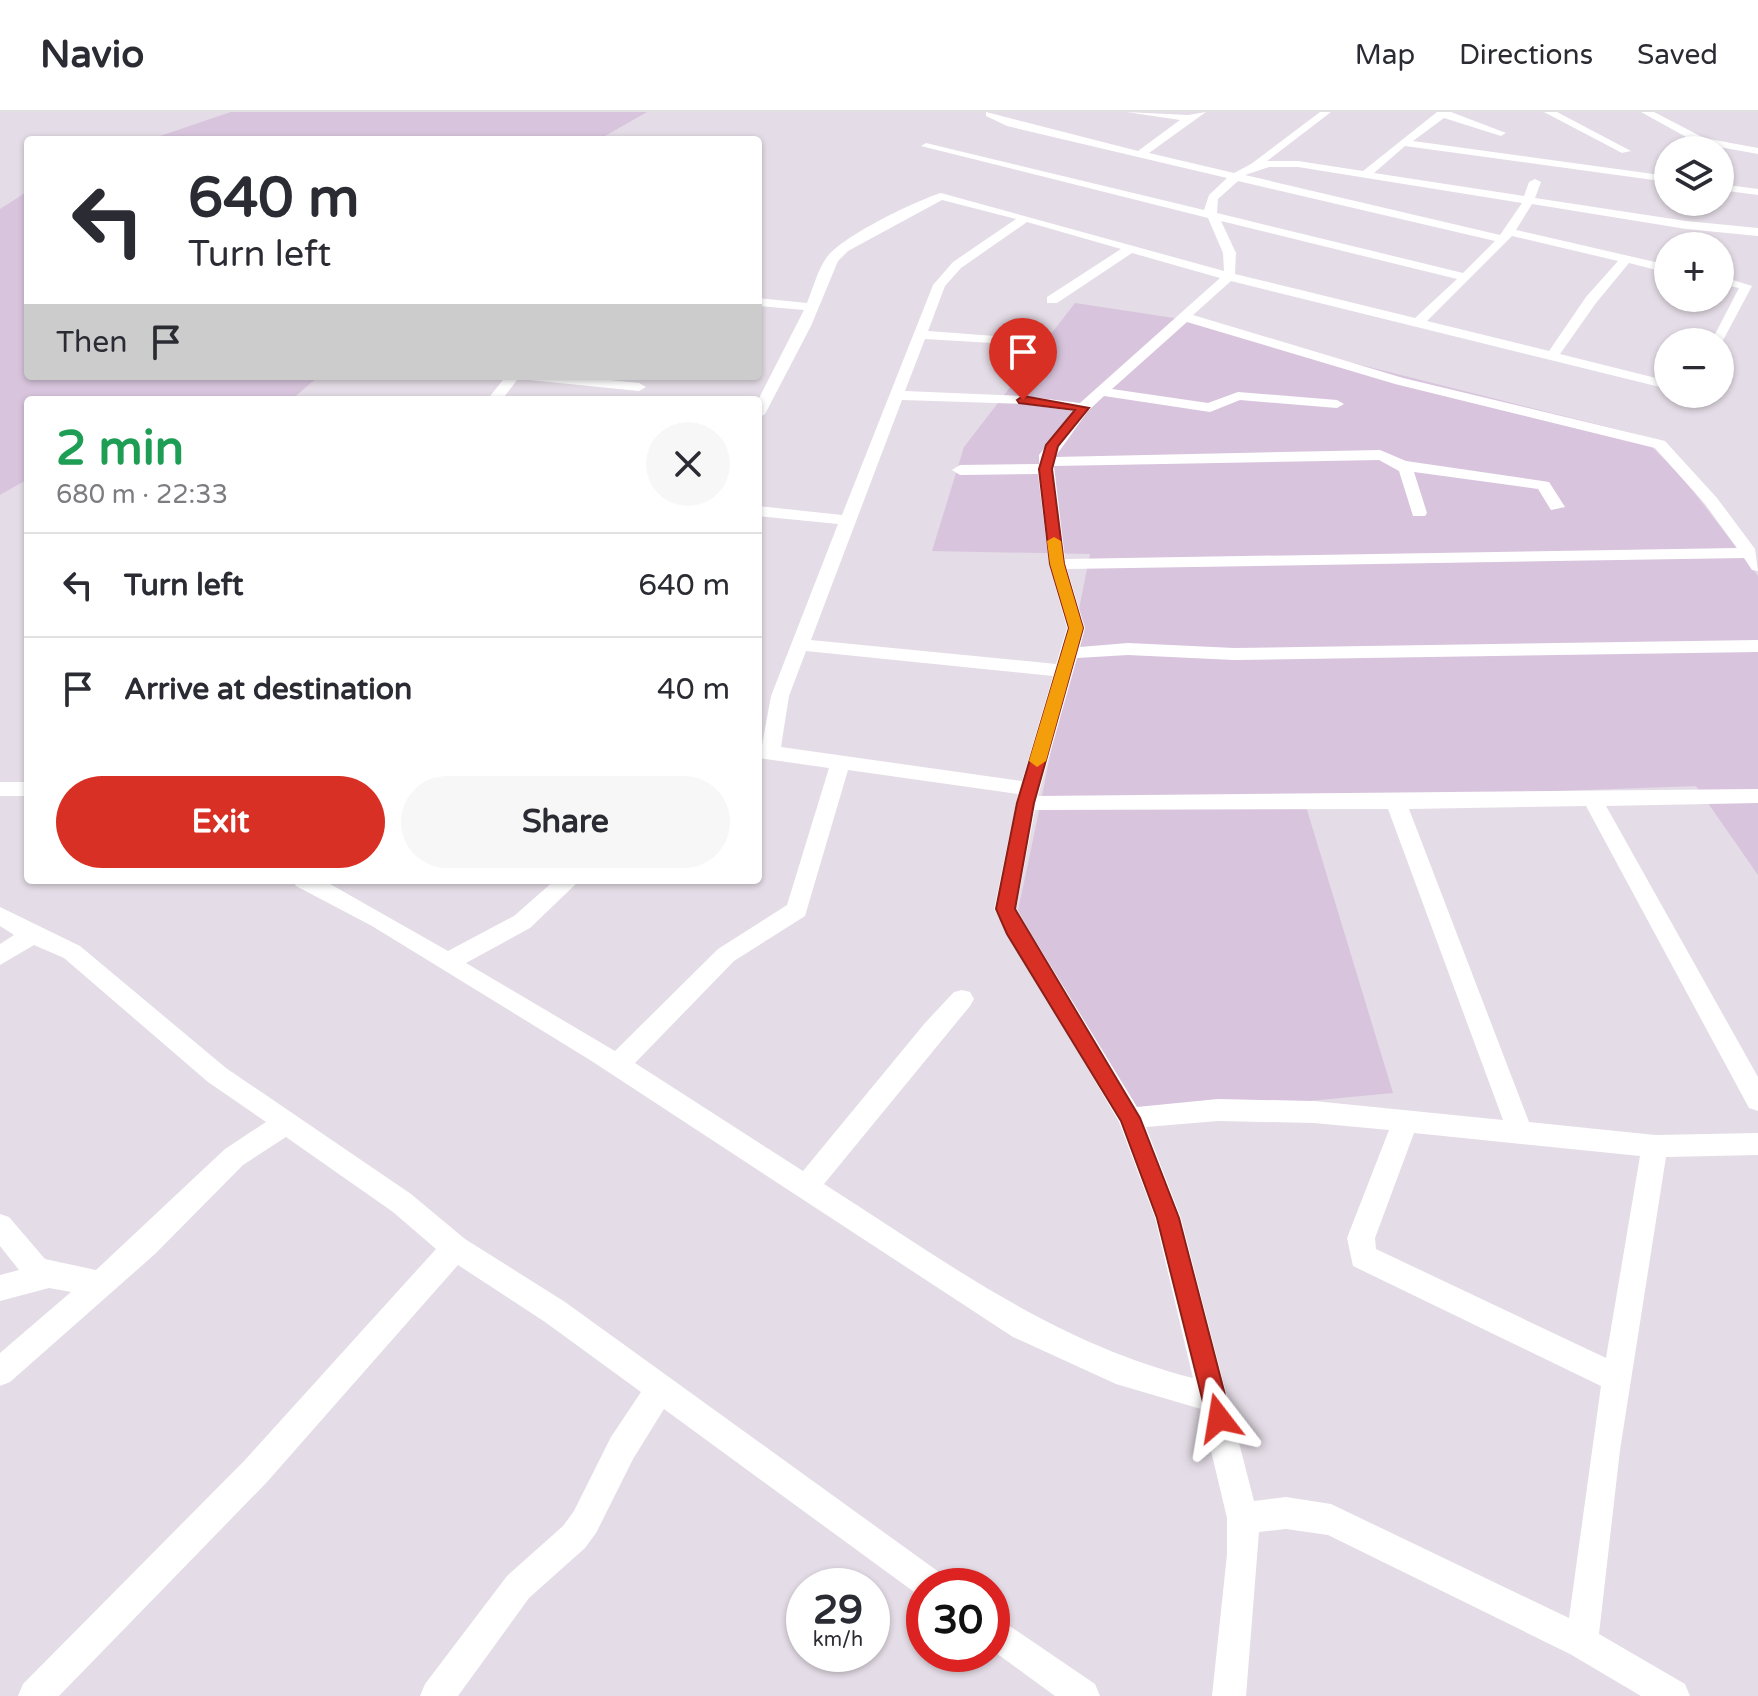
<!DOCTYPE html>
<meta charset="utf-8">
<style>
body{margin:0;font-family:"Varela Round",sans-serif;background:#f7f7f7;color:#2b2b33;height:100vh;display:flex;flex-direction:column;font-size:30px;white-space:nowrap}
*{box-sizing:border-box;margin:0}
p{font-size:26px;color:#7c7c81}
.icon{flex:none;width:44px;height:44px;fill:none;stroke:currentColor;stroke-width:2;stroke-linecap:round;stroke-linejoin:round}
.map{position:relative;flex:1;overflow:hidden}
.panel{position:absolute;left:24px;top:284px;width:738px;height:488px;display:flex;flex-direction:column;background:#fff;border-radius:8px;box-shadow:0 2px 6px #0004}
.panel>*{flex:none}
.guide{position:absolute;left:24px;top:24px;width:738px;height:244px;border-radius:8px;box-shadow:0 2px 6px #0004;background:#fff;color:#2b2b33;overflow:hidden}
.tools{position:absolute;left:1654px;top:24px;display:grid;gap:16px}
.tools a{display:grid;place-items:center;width:80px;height:80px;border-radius:50%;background:#fff;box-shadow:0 2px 6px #0004;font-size:40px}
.speed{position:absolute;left:786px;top:1456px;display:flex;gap:16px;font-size:40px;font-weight:700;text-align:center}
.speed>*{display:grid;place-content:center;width:104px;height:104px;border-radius:50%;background:#fff;box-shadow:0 2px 6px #0004;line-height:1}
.speed small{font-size:20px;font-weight:400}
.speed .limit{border:12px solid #d22;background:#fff;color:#111}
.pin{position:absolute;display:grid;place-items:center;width:68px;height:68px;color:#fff;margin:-82px -34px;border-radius:50% 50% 50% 0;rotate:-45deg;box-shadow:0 0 8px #0007}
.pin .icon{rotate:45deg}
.me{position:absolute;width:88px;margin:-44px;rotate:346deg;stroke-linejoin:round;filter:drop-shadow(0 0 6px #0008)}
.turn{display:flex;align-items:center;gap:28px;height:168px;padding:0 32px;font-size:36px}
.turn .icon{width:104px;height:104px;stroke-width:2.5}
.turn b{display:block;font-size:56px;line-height:68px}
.then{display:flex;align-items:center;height:76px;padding:0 32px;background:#0003;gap:16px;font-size:30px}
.round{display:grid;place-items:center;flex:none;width:84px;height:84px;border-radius:42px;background:#f7f7f7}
.head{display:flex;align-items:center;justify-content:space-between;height:136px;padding:0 32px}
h1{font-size:48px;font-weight:800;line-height:60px;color:#1e9e55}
.primary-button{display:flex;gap:16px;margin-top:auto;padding:16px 32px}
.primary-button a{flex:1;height:92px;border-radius:48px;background:#d93025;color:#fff;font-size:32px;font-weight:800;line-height:92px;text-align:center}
.primary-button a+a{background:#f7f7f7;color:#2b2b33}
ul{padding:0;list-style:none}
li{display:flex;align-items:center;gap:24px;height:104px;padding:0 32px;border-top:2px solid #e1e1e2}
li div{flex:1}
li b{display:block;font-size:30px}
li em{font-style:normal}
header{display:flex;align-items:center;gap:48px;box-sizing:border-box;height:112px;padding:0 40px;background:#fff;border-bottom:2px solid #e1e1e2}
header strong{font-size:38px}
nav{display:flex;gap:44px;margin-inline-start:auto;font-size:28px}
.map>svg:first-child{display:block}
</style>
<header>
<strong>Navio</strong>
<nav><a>Map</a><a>Directions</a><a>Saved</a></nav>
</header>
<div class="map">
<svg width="1758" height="1584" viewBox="0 0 1758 1584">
<rect width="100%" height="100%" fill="#e4dce6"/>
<g fill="#d8c5dd">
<polygon points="231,0 647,0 598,28 148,28"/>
<polygon points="28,79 28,264 319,264 291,288 28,288 28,367 0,383 0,97"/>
<path d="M 1075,191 L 1174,206 L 1640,323 L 1684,367 L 1758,464 L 1758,763 L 1696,674 L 1304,688 L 1393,981 L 1130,1006 L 1018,798 C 1044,679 1066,561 1090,442 L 932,439 L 964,335 Z"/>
</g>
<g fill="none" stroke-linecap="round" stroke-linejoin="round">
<g fill="#fff" fill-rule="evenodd">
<path d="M 986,0 L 1138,39 L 1180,8 L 1126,0 L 1188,3 L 1206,0 L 1149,41 L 1234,61 L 1251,52 L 1320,0 L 1331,0 L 1267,49 L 1298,49 L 1363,59 L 1437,0 L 1451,0 L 1506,21 L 1501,24 L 1444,6 L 1413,29 L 1668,64 L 1668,70 L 1405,34 L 1374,61 L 1524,84 L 1529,70 L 1535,67 L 1541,70 L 1535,86 L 1686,109 L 1758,116 L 1758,124 L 1686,117 L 1532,92 L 1516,118 L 1668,153 L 1668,161 L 1629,151 L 1596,191 L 1560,242 L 1668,269 L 1668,277 L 1231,169 L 1193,203 L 1403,266 L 1665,329 L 1717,386 L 1755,437 L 1758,459 L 1752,458 L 1744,446 L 1067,457 L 1085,516 L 1080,535 L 1128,531 L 1234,536 L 1758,528 L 1758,540 L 1234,548 L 1128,543 L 1077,546 L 1038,684 L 1758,677 L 1758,691 L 1606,694 L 1758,965 L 1758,999 L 1749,996 L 1586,694 L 1409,697 L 1529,1010 L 1655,1023 L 1758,1021 L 1758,1043 L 1666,1045 L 1620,1338 L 1599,1522 L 1685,1572 L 1690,1584 L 1641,1584 L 1570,1542 L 1328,1423 L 1286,1417 L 1259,1420 L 1246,1584 L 1212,1584 L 1227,1442 L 1227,1406 L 1201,1297 L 1116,1272 L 1013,1225 L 590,948 L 372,814 L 296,774 L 293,768 L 323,768 L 448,839 L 514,804 L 555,768 L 580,768 L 530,816 L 466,851 L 615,939 L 718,837 L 787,793 L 829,656 L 758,646 L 758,632 L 762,633 L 771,584 L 838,412 L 758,404 L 758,394 L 842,403 L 933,173 L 953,150 L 1016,107 L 942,88 L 848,139 L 838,149 L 811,214 L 765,302 L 758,306 L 758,288 L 804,198 L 758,194 L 758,186 L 807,191 C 813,176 818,157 827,145 C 843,124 915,89 941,81 L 1224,159 L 1223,141 L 1208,106 L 921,34 L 926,31 L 1204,98 L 1209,83 L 1227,66 L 1007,14 L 986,4 ZM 1269,55 L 1298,55 L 1522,91 L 1500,123 L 1245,63 ZM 1238,69 L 1495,129 L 1463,161 L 1217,101 L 1218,87 ZM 1221,109 L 1457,167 L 1415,206 L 1235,162 L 1236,141 ZM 1027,110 L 1121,137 L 1047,185 L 1047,191 L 1057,191 L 1132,141 L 1220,166 L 1080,291 L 1023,284 L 905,279 L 925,227 L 1028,233 L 1030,230 L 1023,226 L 928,219 L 945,174 L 961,156 ZM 1512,124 L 1618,149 L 1586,185 L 1549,239 L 1427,209 ZM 1187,210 L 1395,272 L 1655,336 L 1705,392 L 1737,436 L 1065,447 L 1054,354 L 1379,348 L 1399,359 L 1413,404 L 1425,404 L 1427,401 L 1414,360 L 1538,377 L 1551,398 L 1565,395 L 1549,370 L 1406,349 L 1380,338 L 1055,345 L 1088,299 L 1104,284 L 1210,300 L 1240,288 L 1337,296 L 1344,292 L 1337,288 L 1238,280 L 1208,291 L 1112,277 ZM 902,288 L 1023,292 L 1073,299 L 1039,343 L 1039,352 L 960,353 L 952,358 L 960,363 L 1038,362 L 1049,452 L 1067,516 L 1056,552 L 811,528 ZM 806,539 L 1053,564 L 1022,669 L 781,635 L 789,584 ZM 848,658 L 1018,682 L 994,797 L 1119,1010 L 1155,1106 L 1193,1266 C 1052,1230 945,1149 824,1072 L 970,894 L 974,887 L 970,880 L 962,878 L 954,880 L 925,911 L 803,1059 L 635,951 L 734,849 L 805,804 ZM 1388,697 L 1503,1008 L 1314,989 L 1218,987 L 1137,995 L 1016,797 L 1035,698 ZM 1218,1009 L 1314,1011 L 1389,1018 L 1347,1126 L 1353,1154 L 1601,1274 L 1569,1506 L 1331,1392 L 1286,1385 L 1254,1389 L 1181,1106 L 1146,1015 ZM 1414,1021 L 1640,1044 L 1606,1246 L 1376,1137 L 1375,1126 Z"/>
<polygon points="1544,0 1557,0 1631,39 1622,41"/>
<polygon points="1641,0 1654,0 1704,26 1758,36 1758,42 1697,31"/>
<polygon points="1720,72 1758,77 1758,83 1720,78"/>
<polygon points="1720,164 1752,174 1720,234 1720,230 1711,230 1739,176 1720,172"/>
<polygon points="506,264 520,264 502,288 487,288"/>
<polygon points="522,264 571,264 639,271 646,275 639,279 529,268"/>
<rect x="0" y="670" width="28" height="14"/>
<polygon points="0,795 80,834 226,956 411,1082 465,1127 565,1190 943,1463 948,1474 924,1474 924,1487 921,1485 664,1297 633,1347 596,1421 585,1436 529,1486 458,1584 420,1584 425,1572 507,1464 563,1414 574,1399 611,1325 641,1280 545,1210 458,1153 267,1370 59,1584 18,1584 23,1572 245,1348 436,1137 393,1100 286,1025 243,1053 155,1142 10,1270 0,1274 0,1241 71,1180 49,1176 0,1189 0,1163 19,1158 0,1134 0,1102 9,1105 45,1147 96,1158 225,1037 266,1010 208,970 64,846 34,833 0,853 0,832 14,823 0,814"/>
<polygon points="992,1502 1095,1572 1100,1584 1055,1584 992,1538"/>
</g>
</g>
<polygon fill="#d93025" stroke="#8d1f18" stroke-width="2" points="1023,284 1089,296 1058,334 1052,357 1064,452 1083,516 1034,691 1015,797 1140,1006 1179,1106 1231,1306 1227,1314 1219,1318 1210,1314 1207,1306 1157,1106 1121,1009 1007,822 996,797 1017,691 1069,516 1050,452 1039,357 1046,333 1075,298 1019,291 1017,288"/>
<polygon fill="#f59e0b" points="1054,425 1061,429 1064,452 1083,516 1046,649 1037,655 1029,649 1069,516 1050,452 1047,429"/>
</svg>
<div class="tools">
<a><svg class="icon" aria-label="layers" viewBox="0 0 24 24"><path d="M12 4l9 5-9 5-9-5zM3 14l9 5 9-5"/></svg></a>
<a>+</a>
<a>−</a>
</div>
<div class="speed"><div>29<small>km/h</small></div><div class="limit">30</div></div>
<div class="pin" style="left:1023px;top:288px;background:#d93025"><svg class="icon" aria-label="arrive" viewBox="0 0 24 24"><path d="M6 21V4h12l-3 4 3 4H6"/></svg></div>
<svg class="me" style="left:1219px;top:1306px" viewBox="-20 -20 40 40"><path d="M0-17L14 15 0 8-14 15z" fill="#d93025" stroke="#fff" stroke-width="4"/></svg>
<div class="guide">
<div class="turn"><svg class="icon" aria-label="left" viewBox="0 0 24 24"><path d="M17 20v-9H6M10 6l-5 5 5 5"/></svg><div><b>640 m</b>Turn left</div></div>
<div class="then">Then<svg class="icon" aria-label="arrive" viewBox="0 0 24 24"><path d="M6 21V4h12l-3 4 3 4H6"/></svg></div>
</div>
<section class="panel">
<div class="head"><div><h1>2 min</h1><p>680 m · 22:33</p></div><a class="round"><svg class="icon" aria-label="close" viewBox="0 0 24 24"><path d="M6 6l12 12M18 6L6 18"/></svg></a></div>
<ul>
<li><svg class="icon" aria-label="left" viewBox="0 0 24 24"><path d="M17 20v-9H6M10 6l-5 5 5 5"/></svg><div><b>Turn left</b></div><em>640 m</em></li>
<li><svg class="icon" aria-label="arrive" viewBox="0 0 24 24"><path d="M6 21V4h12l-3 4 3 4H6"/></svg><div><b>Arrive at destination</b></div><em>40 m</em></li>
</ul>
<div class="primary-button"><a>Exit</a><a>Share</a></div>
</section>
</div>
